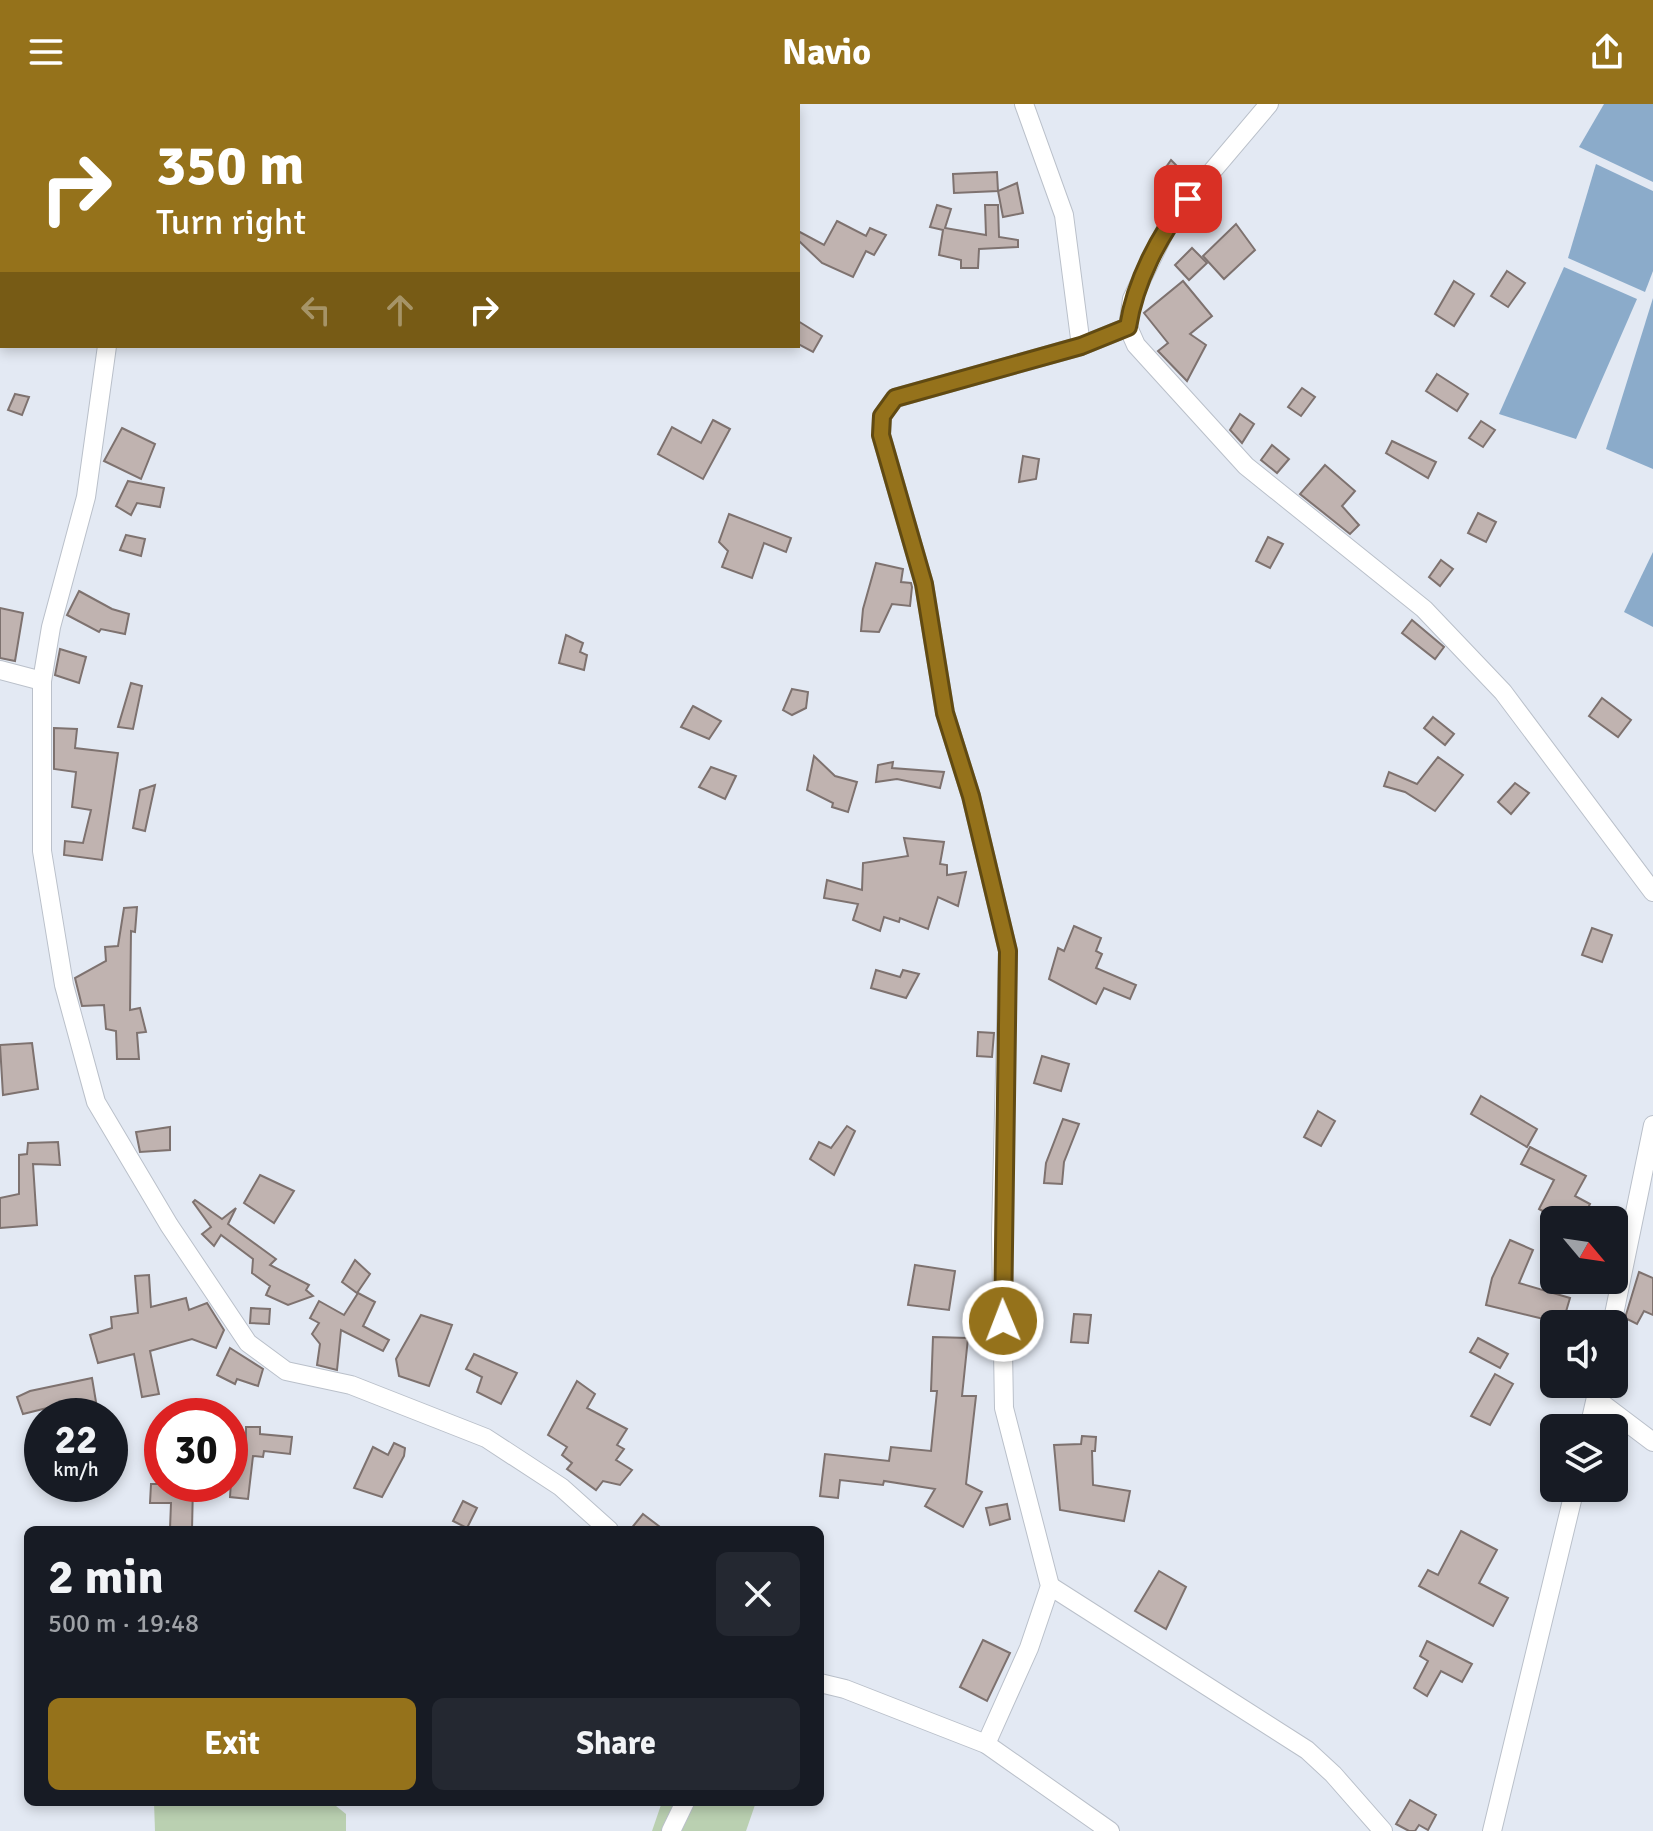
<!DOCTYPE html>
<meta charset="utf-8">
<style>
body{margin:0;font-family:Signika,sans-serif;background:#242831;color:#f1f3f6;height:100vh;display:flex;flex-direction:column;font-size:30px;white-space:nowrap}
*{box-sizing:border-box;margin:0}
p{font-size:26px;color:#9ea1a6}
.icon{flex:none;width:44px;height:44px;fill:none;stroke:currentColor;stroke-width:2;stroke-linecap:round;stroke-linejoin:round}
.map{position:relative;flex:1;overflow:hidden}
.sheet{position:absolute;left:24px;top:1422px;width:800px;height:280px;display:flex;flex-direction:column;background:#171b24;border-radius:12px;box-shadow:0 4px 12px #0003}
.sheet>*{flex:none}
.hud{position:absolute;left:0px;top:0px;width:800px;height:244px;box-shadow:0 4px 12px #0003;background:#95721b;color:#fff;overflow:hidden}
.needle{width:52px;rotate:119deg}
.buttons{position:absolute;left:1540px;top:1102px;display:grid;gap:16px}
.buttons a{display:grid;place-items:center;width:88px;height:88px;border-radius:12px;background:#171b24;box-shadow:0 4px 12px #0003;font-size:40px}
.speed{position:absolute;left:24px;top:1294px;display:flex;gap:16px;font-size:40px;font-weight:700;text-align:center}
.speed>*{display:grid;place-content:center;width:104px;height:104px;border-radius:50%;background:#171b24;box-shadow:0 4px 12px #0003;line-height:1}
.speed small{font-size:20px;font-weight:400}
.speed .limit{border:12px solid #d22;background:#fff;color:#111}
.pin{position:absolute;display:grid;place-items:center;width:68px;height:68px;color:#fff;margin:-34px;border-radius:16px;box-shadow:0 4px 12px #0006}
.me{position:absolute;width:88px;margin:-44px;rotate:359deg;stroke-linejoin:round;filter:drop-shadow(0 0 6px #0008)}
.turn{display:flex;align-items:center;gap:28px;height:168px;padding:0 24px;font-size:36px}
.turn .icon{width:104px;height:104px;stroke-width:2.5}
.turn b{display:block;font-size:56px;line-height:68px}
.lanes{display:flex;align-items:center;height:76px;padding:0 24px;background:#0003;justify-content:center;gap:40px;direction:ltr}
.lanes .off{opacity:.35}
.round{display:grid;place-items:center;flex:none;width:84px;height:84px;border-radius:12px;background:#242831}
.head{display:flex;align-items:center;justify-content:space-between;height:136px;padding:0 24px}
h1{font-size:48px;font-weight:700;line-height:60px}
.cta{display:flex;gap:16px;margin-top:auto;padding:16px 24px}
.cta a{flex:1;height:92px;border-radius:12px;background:#95721b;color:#fff;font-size:32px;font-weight:700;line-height:92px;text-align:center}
.cta a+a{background:#242831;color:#f1f3f6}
header{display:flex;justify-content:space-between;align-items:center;height:104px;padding:0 24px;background:#95721b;color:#fff;font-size:36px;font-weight:700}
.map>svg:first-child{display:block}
</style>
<header><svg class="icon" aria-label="menu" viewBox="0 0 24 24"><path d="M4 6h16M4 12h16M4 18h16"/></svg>Navio<svg class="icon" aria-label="share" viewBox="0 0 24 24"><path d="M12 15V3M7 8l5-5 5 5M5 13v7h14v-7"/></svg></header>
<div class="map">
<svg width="1653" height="1727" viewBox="0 0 1653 1727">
<rect width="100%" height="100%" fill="#e3e9f3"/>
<g fill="#bad0b1">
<polygon points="154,1698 331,1698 346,1710 346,1727 155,1727"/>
<polygon points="662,1698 756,1698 746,1727 652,1727"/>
</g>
<g fill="#8babca">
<polygon points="1604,0 1653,0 1653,78 1579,43"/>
<polygon points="1596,60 1653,87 1653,167 1645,188 1568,154"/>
<polygon points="1564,163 1637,195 1576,335 1499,310"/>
<polygon points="1653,194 1653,365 1606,345"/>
<polygon points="1653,448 1653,523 1624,508"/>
</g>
<g fill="#c0b3b0" stroke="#7e726f" stroke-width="2">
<polygon points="1171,56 1183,68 1173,82 1159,73"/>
<polygon points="997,68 998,87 954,89 953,70"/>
<polygon points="1017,79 1023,109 1003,113 998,87"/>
<polygon points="937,101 951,105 945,124 986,131 985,101 998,101 999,133 1018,136 1018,143 979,145 978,164 961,164 961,156 939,151 943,126 930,123"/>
<polygon points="837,117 866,132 870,124 886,131 874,151 866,147 853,173 822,159 798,136 798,127 824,141"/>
<polygon points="1236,120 1255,146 1224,175 1203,152"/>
<polygon points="1192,144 1207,159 1189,176 1175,161"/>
<polygon points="1507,167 1525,179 1508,203 1491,192"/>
<polygon points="1183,177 1212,212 1190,230 1206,241 1187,277 1158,247 1168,239 1144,209"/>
<polygon points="1454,177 1474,190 1454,222 1435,210"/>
<polygon points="798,217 822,232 813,248 798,240"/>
<polygon points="1437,270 1468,290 1457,307 1426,287"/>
<polygon points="1302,284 1315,293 1301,312 1288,303"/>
<polygon points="15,290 29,293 22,311 8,306"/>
<polygon points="1240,310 1254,320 1242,339 1230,326"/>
<polygon points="713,316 730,325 703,375 658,350 672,323 701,339"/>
<polygon points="1481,317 1495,326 1483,343 1469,334"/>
<polygon points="122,324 155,340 141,375 104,357"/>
<polygon points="1392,337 1436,358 1428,374 1386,349"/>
<polygon points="1272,341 1289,355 1277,369 1261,356"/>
<polygon points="1023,352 1039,355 1036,375 1019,378"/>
<polygon points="1325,361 1355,387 1342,402 1359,421 1350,430 1300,390"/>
<polygon points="128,377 164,384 160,403 137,399 131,411 116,402"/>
<polygon points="1478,409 1496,418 1486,438 1468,429"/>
<polygon points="729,410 791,434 786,448 764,439 752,474 722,463 728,447 719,438"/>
<polygon points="126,431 145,435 141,452 120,446"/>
<polygon points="1268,433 1283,440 1270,464 1256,457"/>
<polygon points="1441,456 1453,465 1440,482 1429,473"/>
<polygon points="876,459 903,465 901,478 911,479 912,483 910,502 892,500 879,528 861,527 863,505"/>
<polygon points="79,487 112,505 129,510 125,530 101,525 99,528 67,511"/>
<polygon points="0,504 23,509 15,557 0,554"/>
<polygon points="1412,516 1444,543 1435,555 1402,529"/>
<polygon points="566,531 583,539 580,548 587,551 584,566 559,559"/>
<polygon points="60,545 86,553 79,579 55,571"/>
<polygon points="131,579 142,582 133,625 118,623"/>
<polygon points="792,585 808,588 806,604 792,611 783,606"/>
<polygon points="1602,594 1631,616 1618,633 1589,612"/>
<polygon points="693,602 721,617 709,635 681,623"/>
<polygon points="1433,613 1454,630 1445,641 1424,624"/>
<polygon points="54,624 77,625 75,644 118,649 102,756 64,751 65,737 83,739 91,706 72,703 76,668 54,665"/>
<polygon points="814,652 835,672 857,678 848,708 832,703 833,699 807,686"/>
<polygon points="1438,653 1463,671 1435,707 1405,688 1384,682 1389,668 1417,680"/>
<polygon points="893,658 892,664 944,668 940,684 897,675 876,678 878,661"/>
<polygon points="711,663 736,672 725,695 699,683"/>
<polygon points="1515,679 1529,689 1511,710 1498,698"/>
<polygon points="155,681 145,727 133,724 140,686"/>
<polygon points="904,734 944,738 940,760 947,761 947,771 966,768 958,802 938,793 928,825 900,814 899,818 884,813 880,827 853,816 858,800 824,794 827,776 862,786 863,759 908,752"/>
<polygon points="137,803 135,828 131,827 130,906 140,904 146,928 137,929 139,955 117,955 116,927 106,925 104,901 82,902 75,874 106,857 105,843 118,842 124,804"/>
<polygon points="1074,822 1101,834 1096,847 1102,850 1096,864 1136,881 1130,895 1104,884 1096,900 1049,875 1058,844 1064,847"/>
<polygon points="1592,824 1612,831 1602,858 1582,851"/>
<polygon points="876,866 900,873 903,866 919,870 906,894 871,884"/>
<polygon points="978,928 994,929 992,953 977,952"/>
<polygon points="32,939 38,985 3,991 0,941"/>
<polygon points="1042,952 1069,960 1061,987 1034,979"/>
<polygon points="1481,992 1537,1025 1527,1043 1471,1010"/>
<polygon points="1318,1007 1335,1017 1321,1042 1304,1033"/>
<polygon points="1063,1015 1079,1020 1064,1058 1062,1080 1044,1079 1046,1059"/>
<polygon points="847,1022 855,1027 834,1071 810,1055 819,1038 831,1044"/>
<polygon points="170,1023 170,1046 140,1048 136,1028"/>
<polygon points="58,1038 60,1061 33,1060 37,1121 0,1124 0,1094 19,1090 19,1051 27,1050 28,1039"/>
<polygon points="1530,1043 1586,1072 1575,1092 1590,1100 1582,1116 1548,1116 1550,1111 1539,1105 1554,1076 1521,1060"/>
<polygon points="260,1071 294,1087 274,1119 244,1099"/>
<polygon points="195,1096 222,1115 236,1104 228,1120 276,1155 270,1161 309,1181 306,1186 313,1192 288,1201 266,1191 270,1182 252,1169 253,1155 221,1131 214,1142 202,1130 211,1123 193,1098"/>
<polygon points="1510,1136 1533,1146 1519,1179 1570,1194 1565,1211 1556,1208 1552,1217 1486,1201 1492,1174"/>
<polygon points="355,1156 370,1170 357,1189 342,1178"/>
<polygon points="915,1161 955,1167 949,1206 908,1201"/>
<polygon points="1639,1168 1653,1174 1653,1211 1644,1207 1637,1220 1625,1214"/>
<polygon points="149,1171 151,1203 186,1194 189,1206 207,1199 224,1226 216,1244 192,1235 150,1247 159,1290 142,1293 134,1250 98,1259 90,1231 112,1224 111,1213 138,1209 135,1172"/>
<polygon points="358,1189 375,1198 363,1222 389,1236 383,1247 341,1226 337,1266 317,1261 320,1240 312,1230 319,1219 310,1214 319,1197 344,1211"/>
<polygon points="251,1204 270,1205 269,1220 250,1219"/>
<polygon points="1074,1210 1091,1211 1088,1239 1071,1238"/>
<polygon points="421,1211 452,1221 429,1282 399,1272 396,1255"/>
<polygon points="933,1233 968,1234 962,1292 976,1292 966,1380 982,1388 963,1423 925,1402 935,1385 884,1377 883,1381 840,1376 838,1394 820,1392 825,1350 889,1357 891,1343 931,1347 937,1287 931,1287"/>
<polygon points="1478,1234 1508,1250 1500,1264 1470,1248"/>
<polygon points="230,1244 263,1265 258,1282 237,1275 235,1280 217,1271"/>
<polygon points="474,1250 517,1269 501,1300 477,1288 482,1273 466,1265"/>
<polygon points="1495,1270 1513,1280 1490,1321 1471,1312"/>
<polygon points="92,1274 96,1298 67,1303 67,1299 23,1310 17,1293 30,1287"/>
<polygon points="577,1277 595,1290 587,1304 627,1325 617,1341 624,1345 616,1356 632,1366 620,1381 603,1377 596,1386 567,1365 572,1359 562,1351 567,1343 548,1331"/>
<polygon points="246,1323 260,1323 260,1330 292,1333 290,1350 264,1347 263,1353 253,1352 248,1395 230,1393 233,1345 246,1346"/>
<polygon points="1082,1332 1096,1333 1095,1347 1092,1347 1093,1381 1130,1387 1124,1417 1060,1406 1054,1341 1081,1340"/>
<polygon points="394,1339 405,1344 404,1352 382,1393 354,1384 373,1343 388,1351"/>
<polygon points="151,1380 193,1380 192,1426 170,1425 171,1399 150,1399"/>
<polygon points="463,1397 477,1404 467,1424 453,1417"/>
<polygon points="1007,1400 1010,1415 990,1421 986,1404"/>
<polygon points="643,1410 664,1426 630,1426"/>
<polygon points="1461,1427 1497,1446 1479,1479 1508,1494 1493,1522 1419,1482 1428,1466 1438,1471"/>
<polygon points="1159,1467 1186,1483 1166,1525 1135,1507"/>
<polygon points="983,1536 1010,1549 987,1597 960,1583"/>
<polygon points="1427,1537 1472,1560 1462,1578 1441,1567 1427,1592 1414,1584 1428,1557 1420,1552"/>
<polygon points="1410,1696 1436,1711 1428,1726 1419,1721 1415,1727 1409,1727 1396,1720"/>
</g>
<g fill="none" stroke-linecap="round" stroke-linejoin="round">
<g stroke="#bac0ca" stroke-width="20">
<g id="minor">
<polyline points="119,0 119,2"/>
<polyline points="1024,0 1064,111 1081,242"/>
<polyline points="1269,0 1170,117 1132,195 1128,223 1136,241 1246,362 1424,505 1503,588 1653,788"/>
<polyline points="107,242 86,393 51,523 42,577 42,747 64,881 96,998 169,1121 248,1239 286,1267 351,1281 486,1334 561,1383 609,1426"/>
<polyline points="0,566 42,577"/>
<polyline points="1612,1220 1653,1021"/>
<polyline points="1596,1295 1653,1338"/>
<polyline points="1589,1324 1599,1280"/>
<polyline points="1050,1482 1307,1646 1333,1670 1383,1727"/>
<polyline points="820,1579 845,1585 986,1640 1110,1727"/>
<polyline points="986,1640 1029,1544 1050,1482 1004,1304 1001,1130 1008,847 971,692 945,609 924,480 881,331 882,312 895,294 1081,242 1128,223"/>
<polyline points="671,1727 685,1698"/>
<polyline points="1492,1727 1575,1384"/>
</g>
</g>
<use href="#minor" stroke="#fff" stroke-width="18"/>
</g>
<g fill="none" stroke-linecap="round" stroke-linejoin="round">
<g stroke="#614a12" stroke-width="20">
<path id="route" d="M 1003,1217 L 1008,847 L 971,692 L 945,609 L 924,480 L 881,331 L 882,312 L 895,294 L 1081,242 L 1128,223 C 1135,178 1159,131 1188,95"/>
</g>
<use href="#route" stroke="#95721b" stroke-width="14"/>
</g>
</svg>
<div class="buttons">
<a><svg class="needle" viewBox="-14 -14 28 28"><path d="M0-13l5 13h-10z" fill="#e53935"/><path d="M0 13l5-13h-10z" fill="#9ea1a6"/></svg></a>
<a><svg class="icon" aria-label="sound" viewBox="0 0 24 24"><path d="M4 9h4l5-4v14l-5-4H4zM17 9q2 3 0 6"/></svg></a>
<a><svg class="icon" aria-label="layers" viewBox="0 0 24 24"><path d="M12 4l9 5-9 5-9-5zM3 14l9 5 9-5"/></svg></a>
</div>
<div class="speed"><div>22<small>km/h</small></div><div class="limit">30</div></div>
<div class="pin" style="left:1188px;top:95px;background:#d93025"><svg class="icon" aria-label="arrive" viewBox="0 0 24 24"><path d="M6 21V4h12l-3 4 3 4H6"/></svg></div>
<svg class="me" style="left:1003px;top:1217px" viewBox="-20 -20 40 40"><circle r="17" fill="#95721b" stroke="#fff" stroke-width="3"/><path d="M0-11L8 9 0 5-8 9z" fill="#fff"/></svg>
<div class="hud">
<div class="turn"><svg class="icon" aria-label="right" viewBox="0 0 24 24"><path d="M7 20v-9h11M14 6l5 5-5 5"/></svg><div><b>350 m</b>Turn right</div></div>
<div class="lanes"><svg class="icon off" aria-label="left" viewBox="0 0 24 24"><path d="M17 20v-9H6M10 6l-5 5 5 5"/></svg><svg class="icon off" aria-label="ahead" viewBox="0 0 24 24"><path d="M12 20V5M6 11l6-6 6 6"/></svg><svg class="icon" aria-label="right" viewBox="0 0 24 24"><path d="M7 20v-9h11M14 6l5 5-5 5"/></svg></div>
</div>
<section class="sheet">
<div class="head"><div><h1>2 min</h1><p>500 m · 19:48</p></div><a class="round"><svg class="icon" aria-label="close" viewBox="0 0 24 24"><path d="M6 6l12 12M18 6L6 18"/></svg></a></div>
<div class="cta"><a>Exit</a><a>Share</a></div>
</section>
</div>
